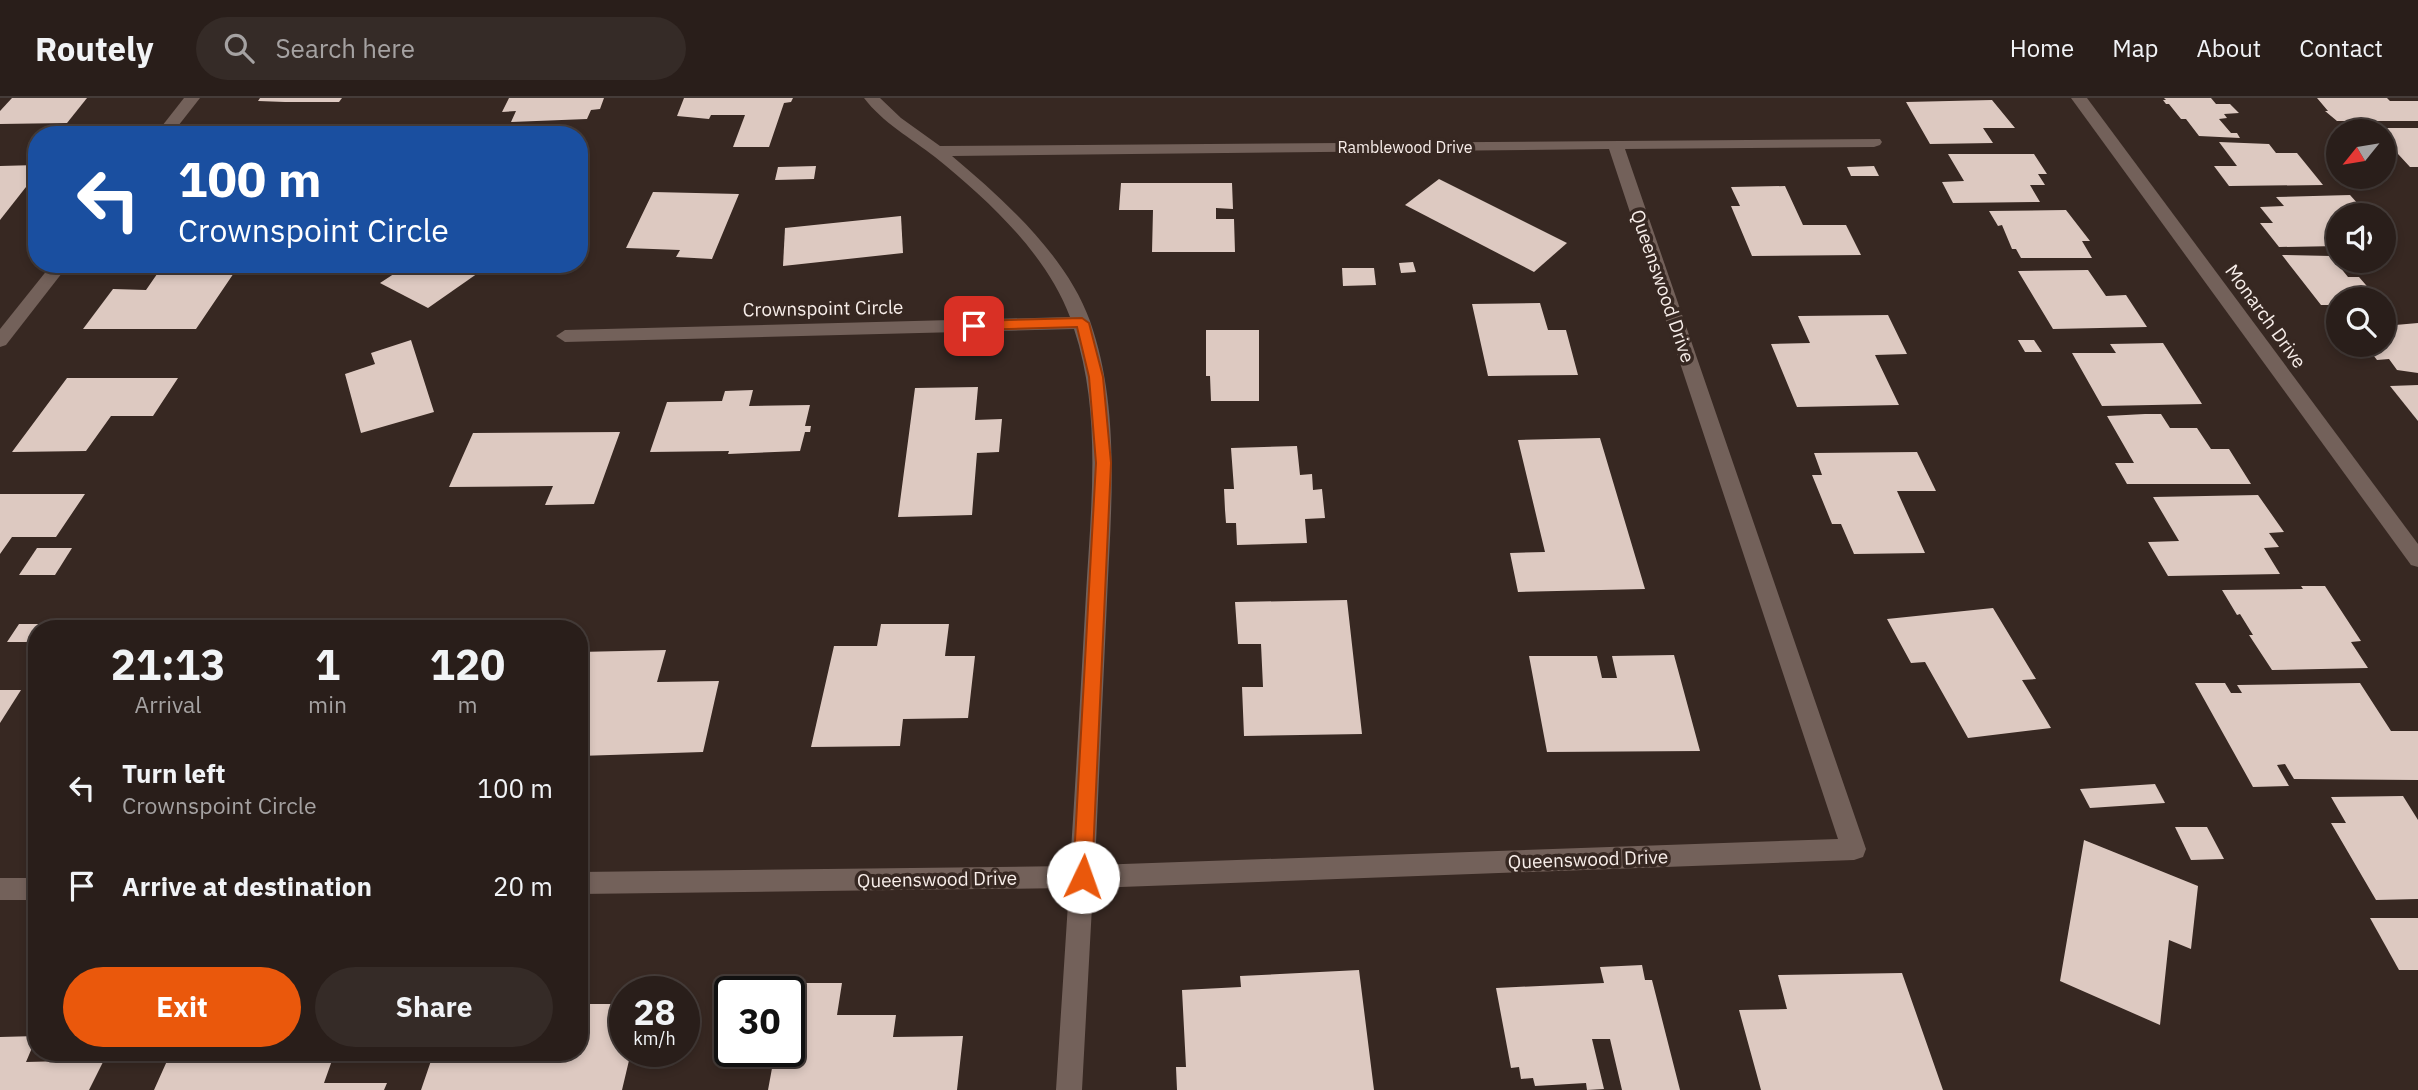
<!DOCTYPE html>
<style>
body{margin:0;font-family:"IBM Plex Sans",sans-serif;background:#352b27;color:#f1f3f6;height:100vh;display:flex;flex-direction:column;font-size:26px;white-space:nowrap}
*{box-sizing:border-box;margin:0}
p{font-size:23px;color:#a5a2a2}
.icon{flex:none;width:38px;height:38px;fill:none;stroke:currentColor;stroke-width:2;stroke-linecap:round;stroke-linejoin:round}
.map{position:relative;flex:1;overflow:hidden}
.details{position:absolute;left:28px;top:522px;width:560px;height:441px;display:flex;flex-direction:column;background:#291e1a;border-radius:28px;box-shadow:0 4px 10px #0003,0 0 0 2px #453c39}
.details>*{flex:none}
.top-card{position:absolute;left:28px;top:28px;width:560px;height:147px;border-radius:28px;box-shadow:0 4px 10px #0003,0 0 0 2px #453c39;background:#1a4fa0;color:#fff;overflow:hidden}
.needle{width:46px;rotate:240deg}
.tools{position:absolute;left:2326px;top:21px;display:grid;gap:14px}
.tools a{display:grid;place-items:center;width:70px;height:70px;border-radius:50%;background:#291e1a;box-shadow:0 4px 10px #0003,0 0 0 2px #453c39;font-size:35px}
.speed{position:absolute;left:609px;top:878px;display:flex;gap:14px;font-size:35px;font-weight:700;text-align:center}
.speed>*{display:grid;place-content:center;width:91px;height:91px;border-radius:50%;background:#291e1a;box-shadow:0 4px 10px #0003,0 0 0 2px #453c39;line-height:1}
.speed small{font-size:18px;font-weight:400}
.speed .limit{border:4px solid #111;border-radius:10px;background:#fff;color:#111}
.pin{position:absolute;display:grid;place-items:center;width:60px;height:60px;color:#fff;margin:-30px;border-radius:14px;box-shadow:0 4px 10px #0006}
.me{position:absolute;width:77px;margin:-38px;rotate:3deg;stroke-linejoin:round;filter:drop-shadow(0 0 5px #0008)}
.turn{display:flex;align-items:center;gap:24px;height:147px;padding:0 35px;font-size:32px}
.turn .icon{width:91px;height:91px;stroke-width:2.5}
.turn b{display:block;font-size:49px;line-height:60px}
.eta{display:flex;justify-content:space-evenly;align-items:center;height:119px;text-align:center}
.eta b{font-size:42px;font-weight:700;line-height:49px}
.primary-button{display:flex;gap:14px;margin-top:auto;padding:14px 35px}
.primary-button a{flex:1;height:80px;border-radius:42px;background:#ea580c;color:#fff;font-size:28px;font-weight:700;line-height:80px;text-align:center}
.primary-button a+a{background:#352b27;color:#f1f3f6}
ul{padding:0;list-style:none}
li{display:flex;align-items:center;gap:21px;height:98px;padding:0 35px}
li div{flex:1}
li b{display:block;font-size:26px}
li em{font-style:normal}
header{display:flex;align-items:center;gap:42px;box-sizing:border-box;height:98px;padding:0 35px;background:#291e1a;border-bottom:2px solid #453c39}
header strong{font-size:33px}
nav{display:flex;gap:38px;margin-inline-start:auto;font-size:24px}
.search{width:490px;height:63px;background:#352b27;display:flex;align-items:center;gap:18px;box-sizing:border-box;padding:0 24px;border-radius:38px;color:#a5a2a2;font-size:26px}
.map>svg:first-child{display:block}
</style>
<header>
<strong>Routely</strong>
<div class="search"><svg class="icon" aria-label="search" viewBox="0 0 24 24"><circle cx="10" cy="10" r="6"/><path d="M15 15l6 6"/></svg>Search here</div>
<nav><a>Home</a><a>Map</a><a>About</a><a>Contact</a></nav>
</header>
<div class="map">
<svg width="2418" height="992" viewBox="0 0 2418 992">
<rect width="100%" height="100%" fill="#372822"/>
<g fill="#ddc9c1">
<polygon points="12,0 87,0 67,25 0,26 0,13"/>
<polygon points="260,0 342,0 339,4 285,4 258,3"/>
<polygon points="509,0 604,0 600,11 591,12 587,21 511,24 516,13 502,14"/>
<polygon points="684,0 793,0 791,4 784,5 769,49 733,49 745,17 711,17 709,21 677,18"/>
<polygon points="2164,0 2211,0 2216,6 2230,6 2239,15 2224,16 2227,20 2219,21 2231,35 2237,35 2240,40 2199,38 2186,21 2181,21 2169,6 2166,6 2163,2 2166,2"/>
<polygon points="2317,0 2387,0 2390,3 2418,3 2418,23 2337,23 2325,13 2328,13"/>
<polygon points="1992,2 2015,30 1983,30 1993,45 1930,46 1906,4"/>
<polygon points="2373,30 2418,30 2418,69 2410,69 2387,44 2384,44 2384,33"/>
<polygon points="2219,44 2269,46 2276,55 2297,55 2323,87 2229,88 2214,68 2237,68"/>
<polygon points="1948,56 2034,56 2047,76 2038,76 2045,87 2030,87 2040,104 1953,105 1942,84 1964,83"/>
<polygon points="37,67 37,75 0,122 0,68"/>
<polygon points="816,68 814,81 775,82 778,69"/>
<polygon points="1874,68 1879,78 1851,78 1847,69"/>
<polygon points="1439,81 1567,145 1534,174 1405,107"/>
<polygon points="1121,85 1232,85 1233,111 1216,110 1216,121 1234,121 1235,154 1152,154 1153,112 1119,112"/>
<polygon points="1785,88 1803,127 1846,127 1861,157 1752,158 1731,108 1740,108 1731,89"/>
<polygon points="653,94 739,96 712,161 676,159 680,152 626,150"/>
<polygon points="2350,97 2368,117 2338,117 2338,148 2279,149 2260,125 2273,125 2260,109 2284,108 2276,99"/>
<polygon points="2066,112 2090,143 2082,143 2092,160 2021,160 2016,151 2012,151 2002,127 1998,128 1989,113"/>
<polygon points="901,118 903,155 783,168 785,130"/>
<polygon points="2282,157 2331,158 2348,179 2359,179 2378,201 2338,201 2338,213 2333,213 2328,207 2321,207"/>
<polygon points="1413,164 1416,174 1401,175 1399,165"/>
<polygon points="164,166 240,166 196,231 83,231 113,191 146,192"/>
<polygon points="409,166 491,166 428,210 380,185"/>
<polygon points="1342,170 1374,170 1376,187 1343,188"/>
<polygon points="2088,172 2106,198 2126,197 2147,229 2053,231 2018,173"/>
<polygon points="1540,205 1548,232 1566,232 1578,277 1488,278 1472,206"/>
<polygon points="1888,217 1907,256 1875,257 1899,307 1797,309 1771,246 1810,245 1798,218"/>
<polygon points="2418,225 2418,275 2397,272 2389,261 2377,262 2370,253 2361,253 2356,247 2384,247 2384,228"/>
<polygon points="1206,232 1259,232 1259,303 1211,303 1210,278 1206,278"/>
<polygon points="411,242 434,314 361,335 345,276 375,266 371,255"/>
<polygon points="2018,242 2034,242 2042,254 2025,254"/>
<polygon points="2163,245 2202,306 2102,308 2072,255 2116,255 2110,246"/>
<polygon points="67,280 178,280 153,318 111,318 86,353 12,354"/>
<polygon points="2418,287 2418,323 2390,288"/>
<polygon points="978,289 975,322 1002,321 999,354 977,355 972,417 898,419 915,290"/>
<polygon points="753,292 749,308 810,307 805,328 811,328 810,334 805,334 800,353 728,356 729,353 650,354 667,304 722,303 725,293"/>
<polygon points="2145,316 2161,316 2170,330 2197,330 2211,351 2229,351 2251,386 2127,386 2115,365 2134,365 2107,318"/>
<polygon points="620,334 594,406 545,407 553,388 449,389 473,335"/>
<polygon points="1600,340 1645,491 1518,494 1510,455 1545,454 1518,342"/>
<polygon points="1297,348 1300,377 1312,376 1313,392 1322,391 1325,420 1305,421 1307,445 1237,447 1236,425 1226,425 1225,412 1224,391 1234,391 1231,350"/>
<polygon points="1917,354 1936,393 1897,393 1925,455 1854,456 1841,426 1832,426 1812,377 1822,377 1814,355"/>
<polygon points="0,396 85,396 56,439 12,439 0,456"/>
<polygon points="2258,397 2284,434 2269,435 2279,449 2264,450 2280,476 2168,478 2148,444 2179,443 2153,399"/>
<polygon points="37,450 72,450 55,477 19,477"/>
<polygon points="2301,488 2325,488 2361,543 2351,544 2368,570 2272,572 2249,537 2253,537 2240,516 2237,517 2222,492 2303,491"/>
<polygon points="1347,502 1362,636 1244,638 1242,589 1263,589 1261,546 1238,546 1235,504"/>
<polygon points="1993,510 2036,581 2022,582 2051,630 1968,640 1925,564 1911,565 1887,521"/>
<polygon points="456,523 453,530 385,530 387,524"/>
<polygon points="19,526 48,526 45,530 37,530 36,544 7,544"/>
<polygon points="881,526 949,526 945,558 975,558 968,620 903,621 900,648 811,649 834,548 877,548"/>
<polygon points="666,552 657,584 719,583 703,654 579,658 579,554"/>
<polygon points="1674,557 1700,653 1547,654 1529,558 1597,558 1602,580 1617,580 1612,558"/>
<polygon points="2195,585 2225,585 2231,595 2242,595 2237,587 2360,585 2391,633 2418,633 2418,682 2294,681 2285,666 2277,667 2289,688 2253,689"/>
<polygon points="0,592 21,592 0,625"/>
<polygon points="2155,686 2165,705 2090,710 2080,691"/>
<polygon points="2403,698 2418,722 2418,801 2376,802 2331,725 2346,725 2331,699"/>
<polygon points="2175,729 2207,729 2224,761 2191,762"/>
<polygon points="2084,742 2198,788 2191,851 2169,842 2160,927 2060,883"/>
<polygon points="2370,820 2418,820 2418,872 2399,872"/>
<polygon points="1642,867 1645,882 1652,882 1680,992 1622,992 1610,941 1592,941 1604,991 1587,992 1586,985 1535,988 1533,980 1521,981 1519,969 1511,970 1496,890 1604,885 1600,869"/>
<polygon points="1359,872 1374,992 1177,992 1176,969 1186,969 1182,892 1241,889 1240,878"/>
<polygon points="1902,875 1943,992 1761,992 1739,912 1787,911 1778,877"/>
<polygon points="783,885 842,885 837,917 896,917 893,939 963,938 957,992 768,992 775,954 789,954 789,894 781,894"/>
<polygon points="579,906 625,906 625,954 631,954 622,992 421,992 434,954 579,954"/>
<polygon points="37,938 26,964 104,962 89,992 0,992 0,939"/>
<polygon points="171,954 335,954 324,985 387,985 384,992 154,992"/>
</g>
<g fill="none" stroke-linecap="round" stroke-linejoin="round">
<g fill="#73615a" fill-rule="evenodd">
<polygon points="184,0 200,0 171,37 155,37"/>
<path d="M 864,0 L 880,0 L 901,20 L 940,48 L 1880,41 L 1882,44 L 1880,47 L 1874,49 L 1625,51 L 1866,751 L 1863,759 L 1854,762 L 1093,790 L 1082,992 L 1056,992 L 1069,790 L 579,796 L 579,774 L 1070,768 C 1076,677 1081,587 1086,496 C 1091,409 1102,315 1074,231 L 565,244 L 556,238 L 565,232 L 1070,219 C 1046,155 987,101 935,59 C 911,40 883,25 864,0 ZM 1609,51 L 1838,741 L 1095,767 C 1099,679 1103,590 1107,502 C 1111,409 1121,311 1090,223 C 1066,157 1004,102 952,58 Z"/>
<polygon points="2071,0 2087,0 2418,446 2418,469 2411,467"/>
<polygon points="52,166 69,166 6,247 0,249 0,231"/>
<rect x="0" y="780" width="37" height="22"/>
</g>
</g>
<polygon fill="#ea580c" stroke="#983908" stroke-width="2" points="1082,220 1089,225 1103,279 1111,365 1092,779 1089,785 1083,787 1076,785 1073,779 1096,365 1089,279 1077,229 974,232 967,228 974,223"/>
<g text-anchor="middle" stroke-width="7" stroke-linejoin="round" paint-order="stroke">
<g font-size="16" fill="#f7ede9" stroke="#372822">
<text x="1405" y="55">Ramblewood Drive</text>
</g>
<g font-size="19" fill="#f7ede9" stroke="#372822">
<text transform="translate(1663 188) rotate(71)" y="7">Queenswood Drive</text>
<text transform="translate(823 210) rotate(-1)" y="7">Crownspoint Circle</text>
<text transform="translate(2266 218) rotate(54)" y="7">Monarch Drive</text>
<text transform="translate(1588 761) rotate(-2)" y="7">Queenswood Drive</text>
<text transform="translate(937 781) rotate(-1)" y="7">Queenswood Drive</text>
</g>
</g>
</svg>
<div class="tools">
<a><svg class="needle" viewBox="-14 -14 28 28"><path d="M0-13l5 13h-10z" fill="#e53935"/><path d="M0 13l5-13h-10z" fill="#a5a2a2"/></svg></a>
<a><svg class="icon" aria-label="sound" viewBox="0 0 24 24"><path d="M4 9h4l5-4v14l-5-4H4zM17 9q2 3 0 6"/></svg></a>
<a><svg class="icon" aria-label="search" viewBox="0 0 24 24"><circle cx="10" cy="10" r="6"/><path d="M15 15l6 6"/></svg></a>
</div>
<div class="speed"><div>28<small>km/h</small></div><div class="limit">30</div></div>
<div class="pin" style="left:974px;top:228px;background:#d93025"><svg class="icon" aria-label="arrive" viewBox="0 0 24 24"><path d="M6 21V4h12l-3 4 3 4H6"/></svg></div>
<svg class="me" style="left:1083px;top:779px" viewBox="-20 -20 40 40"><circle r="19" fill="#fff"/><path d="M0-13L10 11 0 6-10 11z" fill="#ea580c"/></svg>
<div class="top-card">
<div class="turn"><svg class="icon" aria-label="left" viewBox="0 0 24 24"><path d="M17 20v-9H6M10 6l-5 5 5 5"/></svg><div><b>100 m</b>Crownspoint Circle</div></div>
</div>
<section class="details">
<div class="eta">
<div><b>21:13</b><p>Arrival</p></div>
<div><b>1</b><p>min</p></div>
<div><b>120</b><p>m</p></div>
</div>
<ul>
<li><svg class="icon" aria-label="left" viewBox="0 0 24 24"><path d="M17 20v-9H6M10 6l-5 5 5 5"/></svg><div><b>Turn left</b><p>Crownspoint Circle</p></div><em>100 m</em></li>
<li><svg class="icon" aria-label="arrive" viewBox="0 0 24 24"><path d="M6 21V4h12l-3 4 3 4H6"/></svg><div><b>Arrive at destination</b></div><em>20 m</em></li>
</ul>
<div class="primary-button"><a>Exit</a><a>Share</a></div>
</section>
</div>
